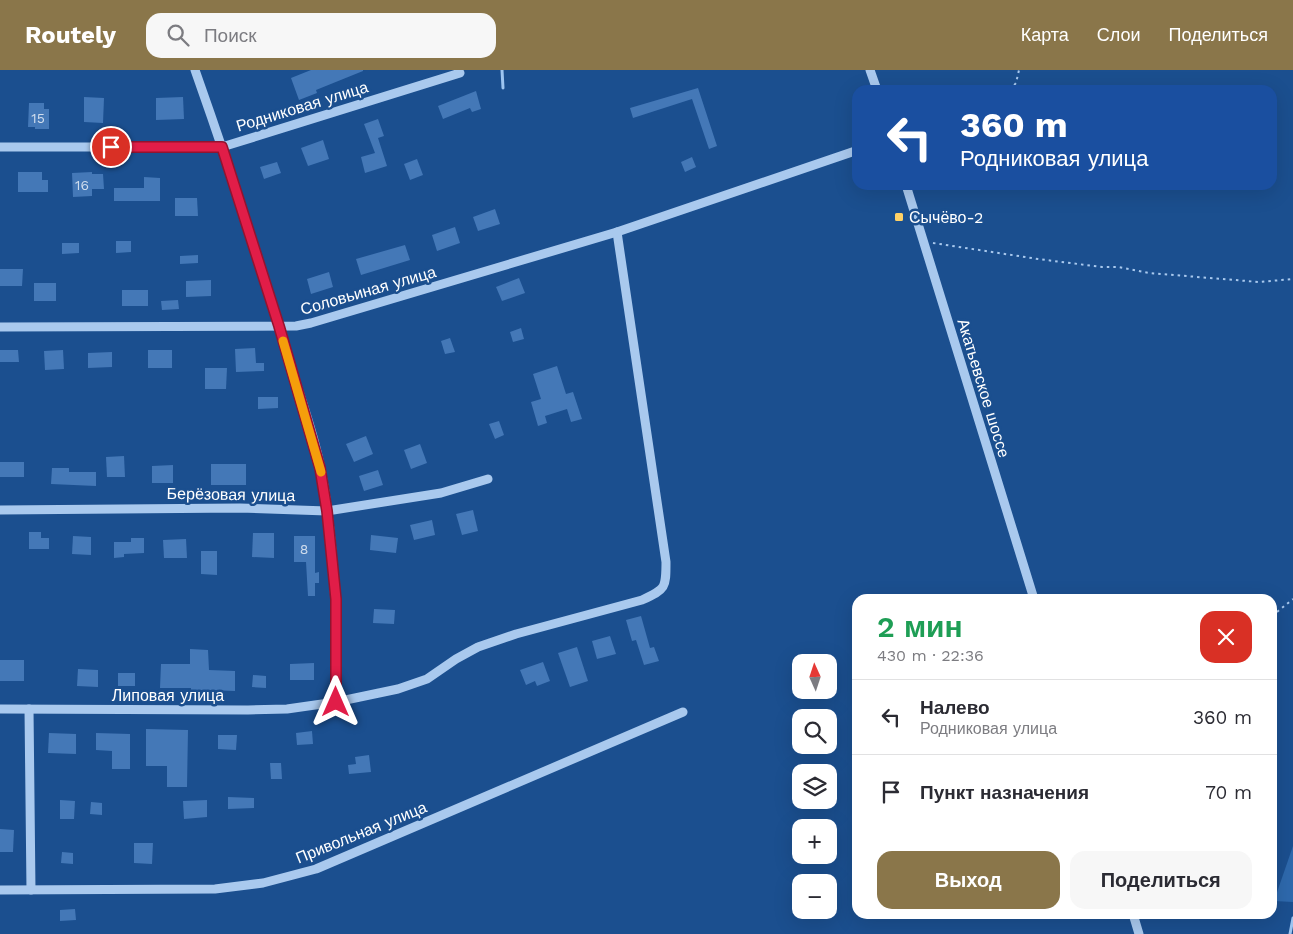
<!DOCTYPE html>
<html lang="ru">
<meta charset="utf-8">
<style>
body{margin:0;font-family:"Work Sans",sans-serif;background:#f7f7f7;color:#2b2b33;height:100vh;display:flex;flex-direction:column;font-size:19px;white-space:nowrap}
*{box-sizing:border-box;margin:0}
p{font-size:16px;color:#7c7c81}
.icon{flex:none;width:28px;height:28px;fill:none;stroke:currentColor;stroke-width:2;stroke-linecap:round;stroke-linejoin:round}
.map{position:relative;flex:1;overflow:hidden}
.details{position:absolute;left:852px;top:524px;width:425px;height:325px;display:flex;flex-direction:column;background:#fff;border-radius:15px;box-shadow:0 5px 20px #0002}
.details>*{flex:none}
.hud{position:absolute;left:852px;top:15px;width:425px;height:105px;border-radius:15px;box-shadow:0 5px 20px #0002;background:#1a4fa0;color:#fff;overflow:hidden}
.needle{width:32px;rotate:357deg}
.buttons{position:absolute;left:792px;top:584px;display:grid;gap:10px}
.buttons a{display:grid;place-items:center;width:45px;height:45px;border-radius:10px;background:#fff;box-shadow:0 5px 20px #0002;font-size:25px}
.pin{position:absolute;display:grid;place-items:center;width:42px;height:42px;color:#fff;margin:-21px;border:2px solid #fff;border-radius:50%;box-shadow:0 1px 5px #0007}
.me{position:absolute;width:55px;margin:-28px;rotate:0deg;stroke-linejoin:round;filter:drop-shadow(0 0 4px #0008)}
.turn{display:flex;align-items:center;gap:18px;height:105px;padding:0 25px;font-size:22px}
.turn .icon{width:65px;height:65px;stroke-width:2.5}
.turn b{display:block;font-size:35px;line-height:42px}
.round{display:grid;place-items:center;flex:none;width:52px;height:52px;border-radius:15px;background:#f7f7f7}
.headline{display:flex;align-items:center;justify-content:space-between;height:85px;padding:0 25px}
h1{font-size:30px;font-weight:600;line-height:38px;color:#1e9e55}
.button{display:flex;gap:10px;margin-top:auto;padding:10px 25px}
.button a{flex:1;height:58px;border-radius:15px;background:#8a764a;color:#fff;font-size:20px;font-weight:600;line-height:58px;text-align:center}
.button a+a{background:#f7f7f7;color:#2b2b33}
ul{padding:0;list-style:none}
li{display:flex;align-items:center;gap:15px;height:75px;padding:0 25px;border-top:1px solid #e1e1e2}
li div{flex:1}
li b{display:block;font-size:19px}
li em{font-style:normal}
header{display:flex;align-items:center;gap:30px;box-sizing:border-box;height:70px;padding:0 25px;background:#8a764a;color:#fff}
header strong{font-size:24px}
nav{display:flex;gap:28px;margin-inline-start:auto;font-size:18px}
.search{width:350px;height:45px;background:#f7f7f7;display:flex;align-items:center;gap:12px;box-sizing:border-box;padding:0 18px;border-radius:15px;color:#7c7c81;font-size:19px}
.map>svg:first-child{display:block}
</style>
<header>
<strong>Routely</strong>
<div class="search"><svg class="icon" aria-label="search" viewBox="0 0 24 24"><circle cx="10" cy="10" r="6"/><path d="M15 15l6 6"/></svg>Поиск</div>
<nav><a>Карта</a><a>Слои</a><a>Поделиться</a></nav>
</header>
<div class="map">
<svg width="1293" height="864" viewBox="0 0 1293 864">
<rect width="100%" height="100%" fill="#1b4f8f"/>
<polygon fill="#2e69ad" points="1293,776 1293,832 1274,831"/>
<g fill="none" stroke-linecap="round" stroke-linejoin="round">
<g stroke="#9cc4f0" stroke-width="3">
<polyline points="502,0 503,18"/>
<polyline points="1290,864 1293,848"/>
</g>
</g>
<g fill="#4478b7">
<polygon points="311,0 363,0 363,1 316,20 317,23 299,30 291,8"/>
<polygon points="698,18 717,76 709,79 692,29 633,48 630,38"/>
<polygon points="476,21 481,39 472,42 470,38 443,49 438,36"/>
<polygon points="84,27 104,28 103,53 84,52"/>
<polygon points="183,27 184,49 156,50 156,28"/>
<polygon points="29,33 44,33 44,39 49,39 49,59 35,59 35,57 28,57"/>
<polygon points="378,49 384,66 378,68 387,96 365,103 361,87 375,83 364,54"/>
<polygon points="323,70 329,89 308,96 301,78"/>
<polygon points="692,87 696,97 685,102 681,92"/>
<polygon points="417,89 423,105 410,110 404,94"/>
<polygon points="277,92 281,103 264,109 260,97"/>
<polygon points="18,102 42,102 42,110 48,110 48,122 18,122"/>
<polygon points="92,102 92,104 103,104 104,119 92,119 92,126 73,127 72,103"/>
<polygon points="144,107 160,108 160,131 114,131 114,118 144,118"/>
<polygon points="175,128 197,128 198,146 175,146"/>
<polygon points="495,139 500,154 478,161 473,147"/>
<polygon points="455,157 460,173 437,181 432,165"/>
<polygon points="116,171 131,171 131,182 116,183"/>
<polygon points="62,173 79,173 79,183 62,184"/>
<polygon points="405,175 410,190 361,205 356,189"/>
<polygon points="198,185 198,193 180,194 180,186"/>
<polygon points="0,199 23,199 22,216 0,216"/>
<polygon points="329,202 333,217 311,224 307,209"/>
<polygon points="519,208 525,223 502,231 496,217"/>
<polygon points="211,210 211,226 186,227 186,211"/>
<rect x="34" y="213" width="22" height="18"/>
<rect x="122" y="220" width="26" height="16"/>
<polygon points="178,230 179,239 162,240 161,231"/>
<polygon points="521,258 524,269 513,272 510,262"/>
<polygon points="450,268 455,282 445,284 441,271"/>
<polygon points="255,278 256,293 264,293 264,301 236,302 235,279"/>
<polygon points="0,280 18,280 19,292 0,292"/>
<polygon points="63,280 64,299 45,300 44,281"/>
<rect x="148" y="280" width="24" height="18"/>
<polygon points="112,282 112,297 88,298 88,283"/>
<polygon points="557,296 566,324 573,322 582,349 571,352 567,339 545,346 547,353 538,356 531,332 541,329 533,304"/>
<polygon points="205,298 227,298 226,319 205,319"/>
<polygon points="258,327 278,327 278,338 258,339"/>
<polygon points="499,351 504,365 495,369 489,354"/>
<polygon points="366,366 373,384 354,392 346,374"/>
<polygon points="420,374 427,393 411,399 404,380"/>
<polygon points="124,386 125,407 107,407 106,387"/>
<rect x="0" y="392" width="24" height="15"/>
<rect x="211" y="394" width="35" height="21"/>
<polygon points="173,395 173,413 152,413 152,396"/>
<polygon points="52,398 69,398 69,402 96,402 96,416 51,414"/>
<polygon points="378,400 383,415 364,421 359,406"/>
<polygon points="473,440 478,461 462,465 456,444"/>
<polygon points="432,450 435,465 414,470 410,455"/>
<polygon points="29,462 41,462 41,468 49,468 49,479 29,479"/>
<polygon points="253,463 274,463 274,488 252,487"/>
<polygon points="371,465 398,468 396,483 370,480"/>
<polygon points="73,466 91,467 91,485 72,484"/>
<polygon points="294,466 315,466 315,503 319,502 319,513 315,513 315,526 308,526 306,492 294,492"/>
<polygon points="131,468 144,468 144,483 124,484 124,487 114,488 114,472 131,472"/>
<polygon points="186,469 187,488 164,488 163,470"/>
<polygon points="201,481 217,481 217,505 201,504"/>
<polygon points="374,539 395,540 394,554 373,553"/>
<polygon points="641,546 650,578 654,577 659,591 644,595 636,570 632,571 626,550"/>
<polygon points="610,566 616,584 597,589 592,571"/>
<polygon points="577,577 588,611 570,617 558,583"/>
<polygon points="190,579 208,580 209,600 235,601 235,621 208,620 208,625 191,625 191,618 160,618 161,594 190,594"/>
<rect x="0" y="590" width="24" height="21"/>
<polygon points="543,592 550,611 537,616 535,611 526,615 520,600"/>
<polygon points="314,593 314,610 290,610 290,594"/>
<polygon points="78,599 98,600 98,617 77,616"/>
<rect x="118" y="603" width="17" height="13"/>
<polygon points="253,605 266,606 266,618 252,617"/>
<polygon points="146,659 188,660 187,717 167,717 167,696 146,696"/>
<polygon points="312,661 313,674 297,675 296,663"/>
<polygon points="49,663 76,664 76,684 48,683"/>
<polygon points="96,663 130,664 130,699 112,699 112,681 96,680"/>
<polygon points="218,665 237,665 236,680 218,679"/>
<polygon points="369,685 371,702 349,704 348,695 356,694 355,687"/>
<polygon points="270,693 281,693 282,709 271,709"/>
<polygon points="228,727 254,728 254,738 228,739"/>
<polygon points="60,730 75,731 74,749 60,749"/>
<polygon points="207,730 207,747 184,749 183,731"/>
<polygon points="91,732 102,733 102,745 90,744"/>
<polygon points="0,759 14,760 13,782 0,782"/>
<polygon points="134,773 153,773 152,794 134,793"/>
<polygon points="62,782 73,783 73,794 61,793"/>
<polygon points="75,839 76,850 60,851 60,840"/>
</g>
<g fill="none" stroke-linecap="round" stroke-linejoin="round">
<g stroke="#a9c9ee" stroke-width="2" stroke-dasharray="2.5 4" stroke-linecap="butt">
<polyline points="1010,20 1016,13 1019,0"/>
<polyline points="933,173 1038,189 1102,197 1118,197 1149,203 1259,212 1293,209"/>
<polyline points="1272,546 1293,529"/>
</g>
<g stroke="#a9c9ee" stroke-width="9">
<path d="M 195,0 C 229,96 261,193 289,290 C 300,326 314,363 321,399 C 336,476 336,554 336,632"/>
<polyline points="870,0 877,20"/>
<polyline points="0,77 222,77 460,3"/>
<polyline points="906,115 1034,529"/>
<polyline points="0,257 296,256 311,253 617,162 858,80"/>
<polyline points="0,440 240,438 327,441 441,423 488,409"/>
<path d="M 0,639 L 248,640 L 287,639 L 336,632 L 398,619 L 427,609 L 456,589 L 478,577 L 516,564 L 642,530 C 666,519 666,518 666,492 L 617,162"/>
<polyline points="29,639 31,820"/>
<polyline points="0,820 215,819 263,813 316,799 683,642"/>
<polyline points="1133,844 1139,864"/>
</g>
</g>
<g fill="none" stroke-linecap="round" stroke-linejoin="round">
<g stroke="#92132f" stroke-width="12">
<polyline id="route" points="111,77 222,77 279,256 320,398 327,441 336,529 336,632"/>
</g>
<use href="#route" stroke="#e11d48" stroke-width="9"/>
<polyline stroke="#f59e0b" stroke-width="9" points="283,271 321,402"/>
</g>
<rect fill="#ffd166" stroke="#1b4f8f" stroke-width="2" x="894" y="142" width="10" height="10" rx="2.5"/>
<g text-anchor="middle" stroke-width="5" stroke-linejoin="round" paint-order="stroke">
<g font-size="14" fill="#d0dded">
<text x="38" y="53">15</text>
<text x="82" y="120">16</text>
<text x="304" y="484">8</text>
</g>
<g font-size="16" fill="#fff" stroke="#1b4f8f">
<text transform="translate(302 36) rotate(-17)" y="6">Родниковая улица</text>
<text transform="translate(368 220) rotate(-16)" y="6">Соловьиная улица</text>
<text transform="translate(984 318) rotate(73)" y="6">Акатьевское шоссе</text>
<text transform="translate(231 424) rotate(1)" y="6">Берёзовая улица</text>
<text x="168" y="631">Липовая улица</text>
<text transform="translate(361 762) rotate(-22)" y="6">Привольная улица</text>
</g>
<g font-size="16" fill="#fff" stroke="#1b4f8f" text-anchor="start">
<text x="909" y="153">Сычёво-2</text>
</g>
</g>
</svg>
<div class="buttons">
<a><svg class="needle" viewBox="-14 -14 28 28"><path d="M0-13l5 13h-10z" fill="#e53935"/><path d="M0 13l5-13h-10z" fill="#7c7c81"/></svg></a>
<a><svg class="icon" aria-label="search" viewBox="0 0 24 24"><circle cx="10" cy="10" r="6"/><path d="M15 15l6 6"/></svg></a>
<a><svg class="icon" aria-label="layers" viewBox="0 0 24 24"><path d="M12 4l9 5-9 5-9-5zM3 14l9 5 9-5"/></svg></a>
<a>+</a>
<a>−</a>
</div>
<div class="pin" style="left:111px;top:77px;background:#d93025"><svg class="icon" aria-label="arrive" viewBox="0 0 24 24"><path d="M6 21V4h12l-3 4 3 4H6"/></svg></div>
<svg class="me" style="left:336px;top:632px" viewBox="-20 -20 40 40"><path d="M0-17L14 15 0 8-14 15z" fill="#e11d48" stroke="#fff" stroke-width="4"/></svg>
<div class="hud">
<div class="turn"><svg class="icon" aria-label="left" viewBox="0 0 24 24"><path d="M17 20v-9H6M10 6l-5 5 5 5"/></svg><div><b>360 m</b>Родниковая улица</div></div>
</div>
<section class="details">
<div class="headline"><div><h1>2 мин</h1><p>430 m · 22:36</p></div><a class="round" style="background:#d93025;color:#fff"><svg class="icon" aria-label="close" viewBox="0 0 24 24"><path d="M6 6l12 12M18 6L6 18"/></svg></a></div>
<ul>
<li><svg class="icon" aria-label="left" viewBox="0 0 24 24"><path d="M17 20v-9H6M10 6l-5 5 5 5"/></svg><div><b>Налево</b><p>Родниковая улица</p></div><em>360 m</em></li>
<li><svg class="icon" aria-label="arrive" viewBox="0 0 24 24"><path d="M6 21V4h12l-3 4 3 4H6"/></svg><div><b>Пункт назначения</b></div><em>70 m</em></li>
</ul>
<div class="button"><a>Выход</a><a>Поделиться</a></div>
</section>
</div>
